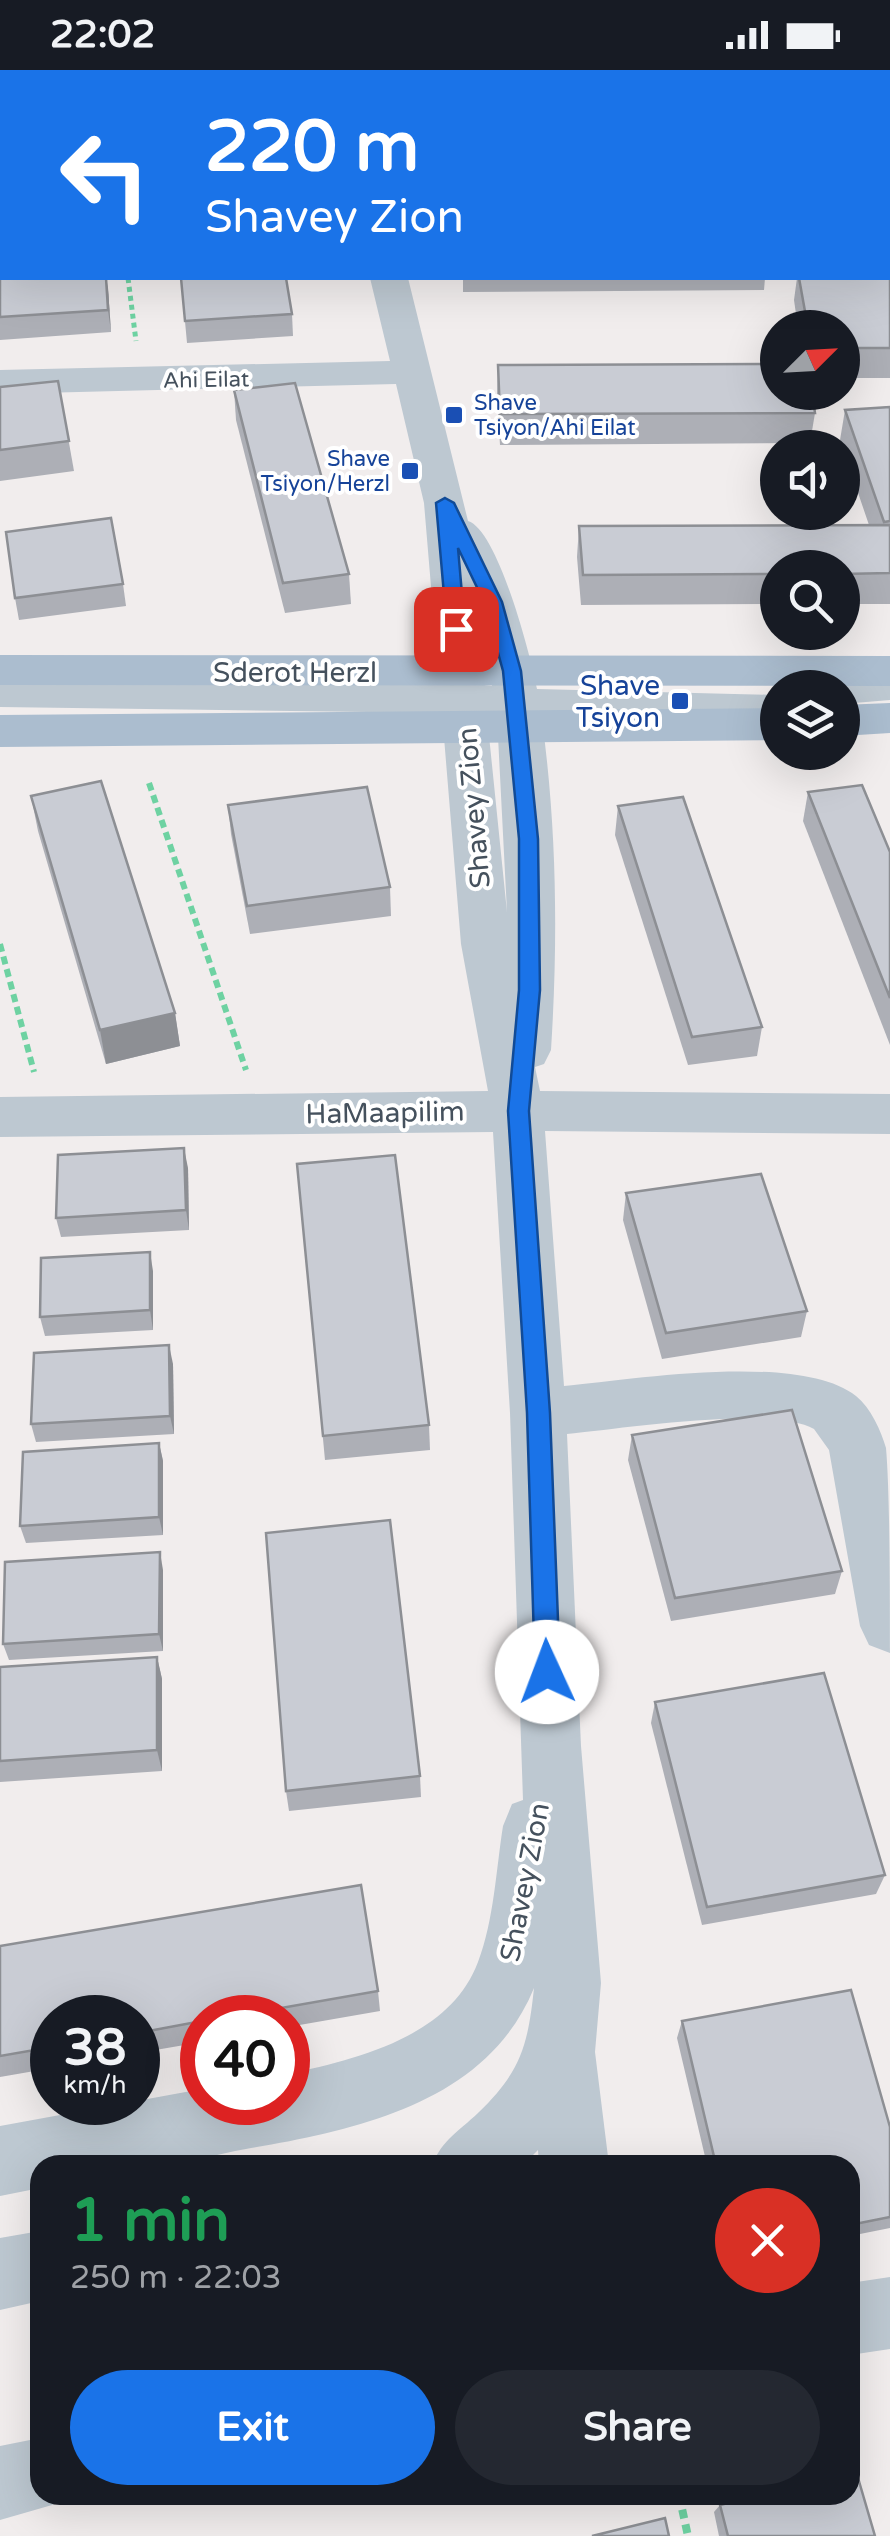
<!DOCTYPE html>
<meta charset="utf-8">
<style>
body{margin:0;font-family:"Varela Round",sans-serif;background:#242831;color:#f1f3f6;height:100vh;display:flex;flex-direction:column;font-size:38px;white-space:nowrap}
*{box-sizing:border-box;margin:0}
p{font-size:32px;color:#9ea1a6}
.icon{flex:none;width:55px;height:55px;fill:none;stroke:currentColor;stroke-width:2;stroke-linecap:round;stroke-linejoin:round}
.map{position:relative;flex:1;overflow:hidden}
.side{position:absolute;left:30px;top:2085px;width:830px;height:350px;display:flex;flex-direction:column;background:#171b24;border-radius:30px;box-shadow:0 10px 40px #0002}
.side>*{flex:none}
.top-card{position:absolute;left:0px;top:0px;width:890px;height:210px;box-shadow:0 10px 40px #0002;background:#1a73e8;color:#fff;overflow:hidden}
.needle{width:65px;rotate:66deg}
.buttons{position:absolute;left:760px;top:240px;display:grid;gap:20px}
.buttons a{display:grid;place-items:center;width:100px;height:100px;border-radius:50%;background:#171b24;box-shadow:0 10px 40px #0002;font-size:50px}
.speed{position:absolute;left:30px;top:1925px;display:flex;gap:20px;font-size:50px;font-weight:700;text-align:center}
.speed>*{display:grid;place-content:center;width:130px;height:130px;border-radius:50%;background:#171b24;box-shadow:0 10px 40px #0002;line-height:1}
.speed small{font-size:25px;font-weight:400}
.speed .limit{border:15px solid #d22;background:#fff;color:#111}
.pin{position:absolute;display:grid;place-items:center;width:85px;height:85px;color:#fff;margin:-42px;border-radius:20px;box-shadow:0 5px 15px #0006}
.me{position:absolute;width:110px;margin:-55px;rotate:358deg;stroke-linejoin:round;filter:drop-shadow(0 0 8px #0008)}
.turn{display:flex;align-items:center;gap:35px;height:210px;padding:0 40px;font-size:45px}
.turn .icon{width:130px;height:130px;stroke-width:2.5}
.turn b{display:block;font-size:70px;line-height:85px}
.round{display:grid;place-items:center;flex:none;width:105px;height:105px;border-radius:52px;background:#242831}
.summary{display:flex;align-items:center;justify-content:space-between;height:170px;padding:0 40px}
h1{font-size:60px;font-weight:700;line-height:75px;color:#1e9e55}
.primary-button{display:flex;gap:20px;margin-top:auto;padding:20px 40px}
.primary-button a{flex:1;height:115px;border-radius:60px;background:#1a73e8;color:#fff;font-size:40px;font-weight:700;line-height:115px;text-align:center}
.primary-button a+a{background:#242831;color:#f1f3f6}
.status{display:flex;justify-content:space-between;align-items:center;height:70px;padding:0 50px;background:#171b24;direction:ltr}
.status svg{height:28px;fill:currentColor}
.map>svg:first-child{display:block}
</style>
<div class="status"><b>22:02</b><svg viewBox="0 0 49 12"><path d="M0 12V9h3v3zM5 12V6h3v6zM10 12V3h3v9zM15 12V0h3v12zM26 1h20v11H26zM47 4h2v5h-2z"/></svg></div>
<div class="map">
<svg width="890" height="2466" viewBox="0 0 890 2466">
<rect width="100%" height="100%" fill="#f1eded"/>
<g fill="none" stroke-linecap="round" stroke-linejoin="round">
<g stroke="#6ed2a2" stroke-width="5" stroke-dasharray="5 4" stroke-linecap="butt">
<polyline points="888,106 890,110"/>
<polyline points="128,208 136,271"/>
</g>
<g stroke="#6ed2a2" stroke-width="6" stroke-dasharray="8 5" stroke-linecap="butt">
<polyline points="149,713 246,1000"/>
<polyline points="0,874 34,1002"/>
</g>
<polyline stroke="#6ed2a2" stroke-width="8" stroke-dasharray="9 6" stroke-linecap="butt" points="679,2425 688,2466"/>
<g fill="#bdc8d1" fill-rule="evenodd">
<polygon points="320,0 354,0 355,2 321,2"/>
<polygon points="890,0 890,18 888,18 888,2 874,2"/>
<path d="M 370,208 L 408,208 L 468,451 C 498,460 531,587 537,619 L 778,625 L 778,655 L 542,650 C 557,760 558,870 551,980 L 544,994 L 535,997 L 540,1021 L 890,1024 L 890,1064 L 545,1061 L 564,1316 C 634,1309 800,1282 856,1326 C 871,1338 881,1361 886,1378 C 890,1423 890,1532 890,1583 L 869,1575 L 860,1556 L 829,1380 L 814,1359 C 771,1335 620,1359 567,1364 L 581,1676 L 601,1913 L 595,1982 L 609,2095 L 539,2095 L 538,2080 L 523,2095 L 432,2095 C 443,2069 458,2062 478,2043 C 521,2002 528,1975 534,1918 C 487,2033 357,2060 246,2079 C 217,2084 186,2094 156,2095 C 117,2097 78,2095 40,2095 L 40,2118 L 0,2126 L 0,2056 L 202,2019 L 202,2032 L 288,2032 L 288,2004 C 357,1989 450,1967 478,1892 C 494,1850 496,1800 503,1756 L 512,1734 L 523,1730 L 510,1343 L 493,1062 L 0,1067 L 0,1027 L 488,1021 L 461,874 L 442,643 L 0,637 L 0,607 L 439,612 L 424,433 L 396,314 L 0,324 L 0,300 L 390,291 ZM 478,554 L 492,616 L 484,615 ZM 487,646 L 497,647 L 507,842 Z"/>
<polygon points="890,600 890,630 842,634 842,618 821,618 826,608"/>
<polygon points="40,2161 40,2231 0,2240 0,2168"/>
<polygon points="890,2207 890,2279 850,2285 850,2213"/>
<polygon points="40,2368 40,2425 69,2425 66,2431 0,2450 0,2376"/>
</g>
<g fill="#abbdcf" fill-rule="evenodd">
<polygon points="0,585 890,586 890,616 0,615"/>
<polygon points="890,633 890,663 842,666 842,635"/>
<polygon points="778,638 778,670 0,677 0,645"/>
</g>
</g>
<g fill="#adafb6">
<polygon points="0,0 68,0 68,2 2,2 2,49 0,49"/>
<polygon points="409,0 444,0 417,2 410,2"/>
<polygon points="890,199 890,308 842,308 842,258 798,258 794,230 797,208 888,208"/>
<polygon points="0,202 108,218 111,262 0,270"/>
<polygon points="181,208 292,244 293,266 187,273"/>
<polygon points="463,208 765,208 764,220 463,222"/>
<polygon points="498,295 815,343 810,373 500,375 497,325"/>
<polygon points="58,311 74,401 0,411 0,317"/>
<polygon points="234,320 349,504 351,534 285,543 236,350"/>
<polygon points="890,337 890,534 842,534 842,498 778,498 778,534 581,535 577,487 579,456 869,455 840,370 845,340"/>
<polygon points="123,514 126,536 19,550 15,528"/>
<polygon points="808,722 890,782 890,975 803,751"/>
<polygon points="31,726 175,943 180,976 106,994 38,761"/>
<polygon points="228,735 390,817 391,846 250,864 231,764"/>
<polygon points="618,736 762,957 757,986 688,995 615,765"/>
<polygon points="297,1094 429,1355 430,1380 325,1390"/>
<polygon points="188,1098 189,1160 61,1167 56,1148"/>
<polygon points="626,1123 807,1241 801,1267 662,1289 623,1150"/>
<polygon points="153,1201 153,1260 45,1266 40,1247"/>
<polygon points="173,1294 174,1364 36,1372 31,1354"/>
<polygon points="632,1365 842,1501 835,1524 671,1551 628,1390"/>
<polygon points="159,1373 163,1391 163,1465 26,1473 20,1456"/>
<polygon points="163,1500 163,1581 9,1590 3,1574"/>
<polygon points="157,1587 162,1609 162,1701 0,1712 0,1597"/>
<polygon points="655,1632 885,1805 876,1824 702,1855 651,1653"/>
<polygon points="420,1706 421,1727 289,1741 286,1721"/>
<polygon points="0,1876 378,1921 380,1941 288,1957 288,1948 202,1948 202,1972 138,1983 138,1948 52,1948 52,1998 0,2007"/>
<polygon points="682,1951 890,2057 890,2158 850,2166 850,2095 707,2095 677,1968"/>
<polygon points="720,2435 875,2466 719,2466 714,2442"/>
</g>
<g fill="#8d8f94">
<polygon points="106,208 108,218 111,262 108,240"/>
<polygon points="175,943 180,976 106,994 100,960"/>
<polygon points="184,1078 188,1098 189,1160 186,1140"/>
<polygon points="150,1182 153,1201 153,1260 150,1240"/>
<polygon points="169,1275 173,1294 174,1364 170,1346"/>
<polygon points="159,1373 163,1391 163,1465 159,1447"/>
<polygon points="160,1482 163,1500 163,1581 159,1564"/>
<polygon points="157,1587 162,1609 162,1701 157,1680"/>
</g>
<g fill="#c9ccd4" stroke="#8d8f94" stroke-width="2.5">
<polygon points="0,0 66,0 66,2 2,2 2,27 0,27"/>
<polygon points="157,0 249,0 250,2 158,2"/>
<polygon points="888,199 890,199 890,278 842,278 842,258 808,258 799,208 888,208"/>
<polygon points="0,202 2,202 2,208 106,208 108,240 0,247"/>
<polygon points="181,208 286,208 292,244 185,251"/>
<polygon points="778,294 778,322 812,322 815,343 500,344 498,295"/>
<polygon points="58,311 69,371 0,380 0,317"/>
<polygon points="295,313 349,504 283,513 234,320"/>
<polygon points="890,337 890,451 884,452 845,340"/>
<polygon points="111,448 123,514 15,528 6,462"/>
<polygon points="890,455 890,503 842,504 842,498 778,498 778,504 583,505 579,456"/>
<polygon points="101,711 175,943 100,960 31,726"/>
<polygon points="862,715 890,782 890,928 808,722"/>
<polygon points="367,717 390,817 247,836 228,735"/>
<polygon points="683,727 762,957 692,967 618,736"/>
<polygon points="184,1078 186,1140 56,1148 58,1085"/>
<polygon points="395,1085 429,1355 323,1366 297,1094"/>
<polygon points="761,1104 807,1241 666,1263 626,1123"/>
<polygon points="150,1182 150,1240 40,1247 41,1188"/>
<polygon points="169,1275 170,1346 31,1354 34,1283"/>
<polygon points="792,1340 842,1501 675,1528 632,1365"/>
<polygon points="159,1373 159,1447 20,1456 23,1382"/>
<polygon points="390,1450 420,1706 286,1721 266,1463"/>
<polygon points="160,1482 159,1564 3,1574 5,1492"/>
<polygon points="157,1587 157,1680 0,1691 0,1597"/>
<polygon points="824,1603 885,1805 707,1837 655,1632"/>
<polygon points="361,1815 378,1921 224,1948 202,1948 202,1951 138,1963 138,1948 52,1948 52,1977 0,1986 0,1876"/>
<polygon points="851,1920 890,2057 890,2147 850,2155 850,2095 716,2095 682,1951"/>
<polygon points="856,2401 875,2466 728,2466 720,2435 760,2425 850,2425 850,2403"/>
<polygon points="665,2448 669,2466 592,2466"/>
</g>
<polygon fill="#1a73e8" stroke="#114b97" stroke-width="2.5" points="445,428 454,433 502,532 521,601 538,769 540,920 529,1041 550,1343 560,1602 556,1610 547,1613 538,1610 535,1602 527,1343 508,1041 519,920 519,769 503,601 484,532 458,478 465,559 456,565 447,559 436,433"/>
<g fill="#1a4fb4" stroke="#fff" stroke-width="4">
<rect x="444" y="335" width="20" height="20" rx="5"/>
<rect x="400" y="391" width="20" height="20" rx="5"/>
<rect x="670" y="621" width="20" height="20" rx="5"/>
</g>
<g text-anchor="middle" stroke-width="8" stroke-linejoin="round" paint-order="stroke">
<g font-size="22" fill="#45515d" stroke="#fff">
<text transform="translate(206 309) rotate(-1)" y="8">Ahi Eilat</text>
</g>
<g font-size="22" fill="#164399" stroke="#fff" text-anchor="start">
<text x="474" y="340">Shave<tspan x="474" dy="25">Tsiyon/Ahi Eilat</tspan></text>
<text x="390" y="396" text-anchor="end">Shave<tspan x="390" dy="25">Tsiyon/Herzl</tspan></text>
</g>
<g font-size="28" fill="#45515d" stroke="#fff">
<text x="295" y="612">Sderot Herzl</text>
<text transform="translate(473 738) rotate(-95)" y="10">Shavey Zion</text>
<text transform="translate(385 1042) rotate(-1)" y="10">HaMaapilim</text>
<text transform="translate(524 1812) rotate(-79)" y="10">Shavey Zion</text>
</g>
<g font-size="28" fill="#164399" stroke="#fff" text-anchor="end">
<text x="660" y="625">Shave<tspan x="660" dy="32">Tsiyon</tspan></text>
</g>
</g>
</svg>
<div class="buttons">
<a><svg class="needle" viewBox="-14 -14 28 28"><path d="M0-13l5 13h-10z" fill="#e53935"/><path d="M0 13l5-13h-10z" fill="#9ea1a6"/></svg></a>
<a><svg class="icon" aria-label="sound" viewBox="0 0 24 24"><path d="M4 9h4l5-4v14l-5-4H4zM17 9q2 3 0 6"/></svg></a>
<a><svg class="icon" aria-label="search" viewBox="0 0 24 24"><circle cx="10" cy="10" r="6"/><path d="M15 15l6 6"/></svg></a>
<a><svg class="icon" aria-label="layers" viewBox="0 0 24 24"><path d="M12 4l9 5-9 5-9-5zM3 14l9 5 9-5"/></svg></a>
</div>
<div class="speed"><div>38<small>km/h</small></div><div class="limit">40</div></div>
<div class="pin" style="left:456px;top:559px;background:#d93025"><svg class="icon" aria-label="arrive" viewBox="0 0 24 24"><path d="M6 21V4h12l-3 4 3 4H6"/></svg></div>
<svg class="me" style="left:547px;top:1602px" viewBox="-20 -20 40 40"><circle r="19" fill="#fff"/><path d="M0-13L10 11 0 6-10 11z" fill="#1a73e8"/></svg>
<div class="top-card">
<div class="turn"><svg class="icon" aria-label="left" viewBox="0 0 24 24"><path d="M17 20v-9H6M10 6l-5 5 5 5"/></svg><div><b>220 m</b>Shavey Zion</div></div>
</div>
<section class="side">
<div class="summary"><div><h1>1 min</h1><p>250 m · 22:03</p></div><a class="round" style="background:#d93025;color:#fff"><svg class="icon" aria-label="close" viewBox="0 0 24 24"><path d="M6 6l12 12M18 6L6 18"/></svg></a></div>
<div class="primary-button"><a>Exit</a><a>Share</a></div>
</section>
</div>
